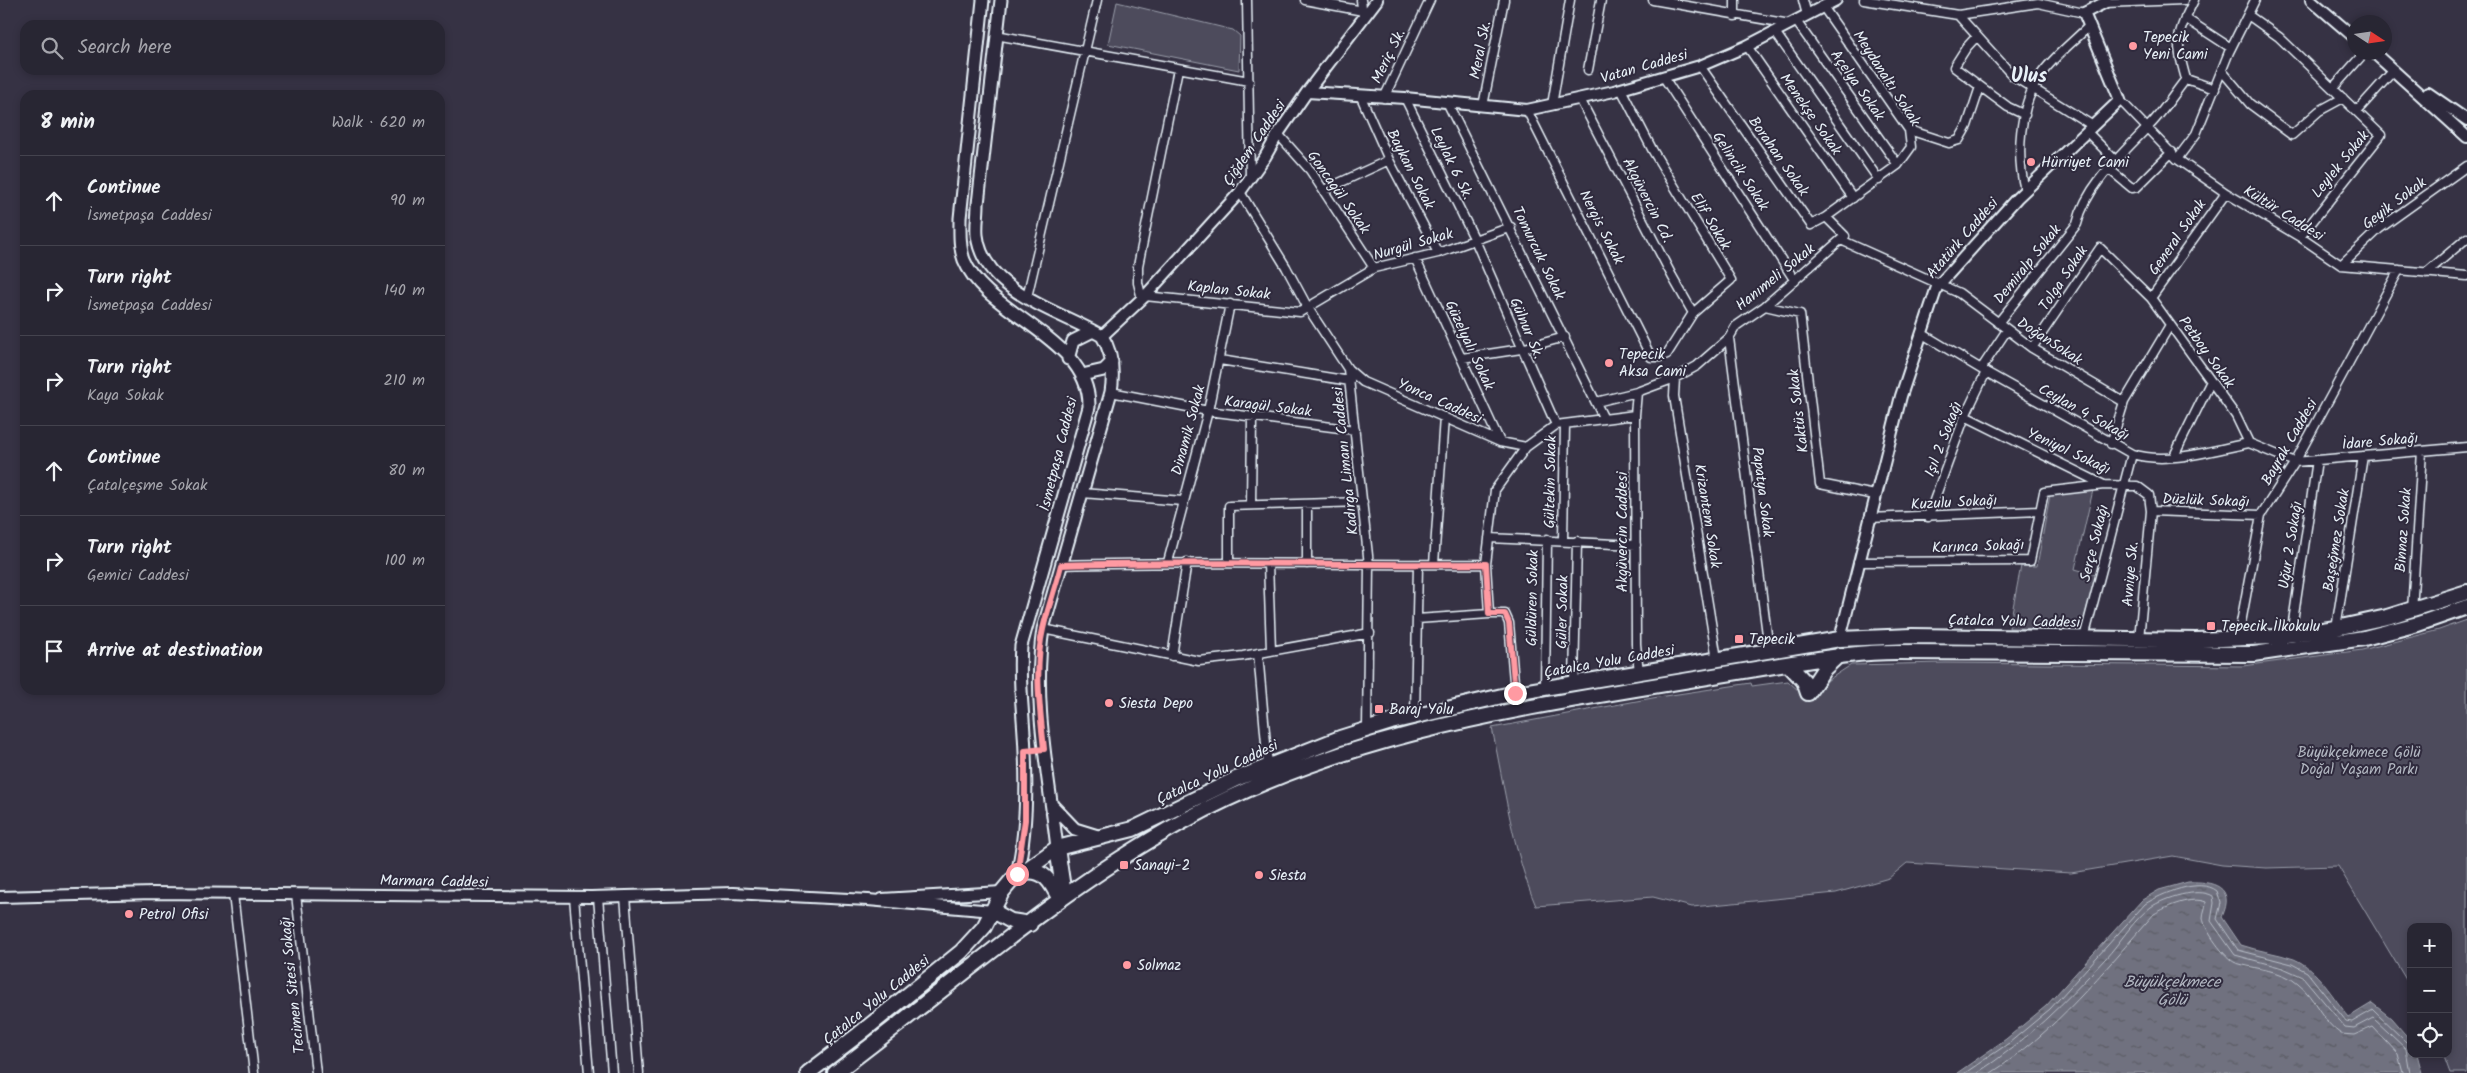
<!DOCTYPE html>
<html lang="en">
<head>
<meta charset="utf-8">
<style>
	:root { --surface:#282633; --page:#302e3b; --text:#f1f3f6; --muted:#a5a5ac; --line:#44434e }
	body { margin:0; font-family:Kalam,sans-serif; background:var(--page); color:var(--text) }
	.controls { position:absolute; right:15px; bottom:15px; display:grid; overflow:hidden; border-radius:10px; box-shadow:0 2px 8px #0003 }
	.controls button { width:45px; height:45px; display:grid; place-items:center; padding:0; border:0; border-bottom:1px solid var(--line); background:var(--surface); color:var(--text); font:25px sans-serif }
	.compass { position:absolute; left:2347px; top:15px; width:45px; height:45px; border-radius:50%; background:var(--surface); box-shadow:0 2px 8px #0003; rotate:102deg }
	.stop { position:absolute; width:15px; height:15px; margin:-11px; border:4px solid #ff9aa2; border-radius:50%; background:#fff }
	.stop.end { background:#ff9aa2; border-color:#fff; box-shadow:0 1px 5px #0008 }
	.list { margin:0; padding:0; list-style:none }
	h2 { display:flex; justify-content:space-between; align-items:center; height:65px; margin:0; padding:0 20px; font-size:21px }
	h2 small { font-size:16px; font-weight:400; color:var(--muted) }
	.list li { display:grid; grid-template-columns:32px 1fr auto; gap:15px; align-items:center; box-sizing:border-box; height:90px; padding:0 20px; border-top:1px solid var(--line) }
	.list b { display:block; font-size:19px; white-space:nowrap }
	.list p { margin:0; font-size:16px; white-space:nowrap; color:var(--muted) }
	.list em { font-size:16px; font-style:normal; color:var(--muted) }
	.icon { flex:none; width:28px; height:28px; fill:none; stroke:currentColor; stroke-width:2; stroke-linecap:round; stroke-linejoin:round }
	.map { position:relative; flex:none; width:2467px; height:1073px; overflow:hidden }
	.search { position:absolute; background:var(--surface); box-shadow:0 2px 8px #0003; left:20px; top:20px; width:425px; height:55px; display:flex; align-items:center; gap:12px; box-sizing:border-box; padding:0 18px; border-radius:15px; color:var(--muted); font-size:19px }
	.panel { position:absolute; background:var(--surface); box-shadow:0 2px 8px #0003; left:20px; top:90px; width:425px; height:605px; border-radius:15px }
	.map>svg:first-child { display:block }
</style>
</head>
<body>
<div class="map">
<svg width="2467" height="1073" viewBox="0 0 2467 1073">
	<defs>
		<pattern id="water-ripples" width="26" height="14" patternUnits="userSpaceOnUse" patternTransform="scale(1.25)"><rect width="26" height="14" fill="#70717f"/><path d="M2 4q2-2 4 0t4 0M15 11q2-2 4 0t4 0" fill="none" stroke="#5b5c64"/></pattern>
	</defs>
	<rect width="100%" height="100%" fill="#363244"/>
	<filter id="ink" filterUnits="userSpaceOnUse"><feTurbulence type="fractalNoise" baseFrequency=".02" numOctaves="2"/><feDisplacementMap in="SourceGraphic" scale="10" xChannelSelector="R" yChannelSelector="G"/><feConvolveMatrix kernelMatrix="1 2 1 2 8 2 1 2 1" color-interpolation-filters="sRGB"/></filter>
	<g filter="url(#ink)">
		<path fill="#4d4b5c" stroke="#9a9eaa" d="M1117 2 1233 30 1240 36 1239 70 1108 44Z
			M2093 490 2075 569 2096 575 2081 630 2009 628 2021 566H2037L2050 495Z
			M2467 620V1073H2450L2443 1054H2448V927H2411V988L2338 866 2266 868 2222 865 2173 856 2071 873 1907 863 1889 878 1836 893 1692 907 1653 897 1536 906C1513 852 1504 785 1492 728L1658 697 1751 683 1752 686 1788 681 1800 692 1814 697 1828 680 1851 665 1945 663 2243 666 2362 650 2439 630Z"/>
		<path fill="url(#water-ripples)" stroke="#a0a4af" d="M2188 882C2213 881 2236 886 2222 917L2241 945C2258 951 2277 953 2294 959 2318 969 2333 998 2349 1017L2372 1003 2391 1018 2411 1041V1054H2417L2422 1073H1957L2006 1039 2046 1006 2142 900 2159 890Z"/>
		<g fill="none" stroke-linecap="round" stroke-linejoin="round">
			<path stroke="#b8bec8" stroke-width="1" d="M1965 1073 2009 1043 2050 1009 2145 904C2161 894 2200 877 2217 891L2221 903 2217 919 2238 950 2292 964 2307 972 2346 1021 2352 1022 2373 1010 2406 1042 2411 1043
				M1977 1073C2027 1041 2065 1002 2105 959 2120 943 2133 920 2151 907 2164 898 2198 887 2213 896L2214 903 2211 921 2235 955 2283 968 2303 977 2345 1027 2354 1028 2373 1018 2406 1049 2410 1073
				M1991 1073C2056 1032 2103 971 2154 914 2168 906 2191 896 2206 902 2206 908 2203 912 2203 918 2204 929 2225 959 2236 963 2255 969 2283 970 2298 984 2315 997 2322 1022 2341 1034L2354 1035 2373 1027 2398 1054 2403 1073"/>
			<g stroke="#e8f1f8" stroke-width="11">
				<path id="street" d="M1247 0 1250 178
					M1305 0 1363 11
					M1361 0 1363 15
					M1653 0 1790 24
					M1803 0 1807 15
					M1864 0 1958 15 2038 3 2084 13
					M2194 0C2176 36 2175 40 2186 79L2215 89
					M2104 3 2184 0
					M1824 8 1909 130 1911 147 1898 165 1826 217
					M1958 15 2013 76 2093 126
					M2248 15 2279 37 2381 135 2300 237
					M1735 16V0
					M2185 18 2231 48
					M1796 21 1898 165
					M1775 32 1879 180
					M996 35 1249 81
					M1977 36 1966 48 1954 67 2008 107 2025 115
					M1747 46 1853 198
					M1588 70 1601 0
					M2222 71 2250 104 2292 135 2319 111 2343 98
					M1663 76 1795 281
					M2333 88 2365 52
					M1361 97 1389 160 1438 253
					M1384 98 1430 0
					M1405 98 1475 240 1556 425
					M1580 99 1672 276 1693 313
					M2120 100 2177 159 2226 193 2300 237 2341 265 2467 276
					M1447 102 1603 417
					M1552 105 1570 0
					M1483 106 1504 0
					M1527 110 1651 357H1660L1667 354 1693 313 1731 280 1653 151 1621 89
					M2357 111 2394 70
					M1909 130 1949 143 1959 140 1967 126 1980 87
					M2087 132 2116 161
					M1278 134 1310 170 1374 268
					M2177 159 2196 134 2229 52 2255 0
					M2109 169 2132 188 2137 187 2172 152
					M1324 190 1389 160
					M2025 190C2016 155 2019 107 2040 76 2052 58 2073 42 2089 26
					M1240 192 1286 267 1308 308 1348 369 1369 565 1367 729
					M1841 240 1959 293 2032 348 2124 402
					M1415 258 1500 442
					M2341 265 2379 229 2467 166
					M2426 273 2467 238
					M1145 296 1300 312 1374 268 1438 253 1511 227
					M1027 297 1097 0
					M2151 298 2226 193
					M1142 299 1138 283V266L1178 69
					M1765 306 1800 314 1820 484 1875 495
					M1998 323 2077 224C2086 186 2120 156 2147 128 2162 114 2173 95 2186 79
					M1921 333 1986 372 2132 454C2168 465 2213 450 2249 443
					M1729 338 1769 650
					M2032 348 2100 248 2151 298 2236 416 2249 443 2295 462 2467 447
					M1462 358 1521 349 1565 337
					M1220 360 1350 381
					M1348 369 1363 382 1500 442 1526 447
					M1981 369 2007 330
					M1675 378 1674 396 1717 659
					M1111 392 1208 411 1355 430
					M1637 392 1635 415 1636 644 1639 672
					M1596 402 1637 392 1675 378 1697 366 1729 338 1736 326 1765 306 1845 236 1826 217 1811 225 1700 66
					M1965 416 2104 485 2137 486 2149 495 2151 511 2139 639
					M2111 444 2124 402 2170 325
					M2174 456 2211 381
					M1082 493 1183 501
					M1251 505 1252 418
					M2151 511 2261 515
					M1928 517 1965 416 1986 372
					M1869 518 2040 511
					M1489 538 1636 545
					M1563 540 1565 424
					M1168 562 1208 411 1230 304
					M1858 562 2030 561 2044 492 2104 485
					M1229 563V506L1363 502
					M1268 563 1271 650
					M1307 564V504
					M1434 564 1444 417
					M1061 565C1203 561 1345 565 1486 564
					M2412 611 2422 451
					M1417 619 1489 614
					M2336 628 2363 456
					M1043 629 1199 661 1243 656 1370 633
					M2291 635 2317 460
					M2084 638 2132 454
					M2238 639 2261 515 2295 462 2399 270
					M1258 653 1268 766
					M1172 656 1187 562
					M1574 683 1577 541
					M1545 688 1547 539
					M1515 693 1509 623 1505 614H1489L1486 564 1495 490 1526 447 1556 425 1635 415
					M1415 715 1418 565
					M233 894 254 1073
					M296 894 316 1073
					M625 896 639 1073
					M574 897 589 1073
					M598 897 612 1073"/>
			</g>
			<g stroke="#e8f1f8" stroke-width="14">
				<path id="secondary" d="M2311 0 2354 37
					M2373 52 2467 137
					M1307 92 1405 98 1527 110 1614 91 1700 66 1747 46 1836 0
					M2428 93 2467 120
					M1102 336 1145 296 1240 192 1265 157 1278 134 1307 92 1377 0
					M1840 639 1901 396 1937 287 2017 198 2120 100 2084 13 2104 3 2106 0
					M0 897 153 893 591 897 733 893 868 900 993 911
					M882 899 1002 892"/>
			</g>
			<g stroke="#e8f1f8" stroke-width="15">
				<path id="primary" d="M983 0 960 218C960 232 959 247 964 260 986 315 1091 338 1089 407L1021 646C1018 682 1024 717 1025 753 1027 793 1026 835 1017 874
					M1001 0 978 204C978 214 976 225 977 235 983 292 1060 311 1102 336 1113 353 1114 372 1111 392L1043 629C1032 702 1049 776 1057 848
					M1068 359 1073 341 1093 331
					M1082 375 1104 370 1112 362
					M1052 805 1075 829 1101 837"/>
			</g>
			<g stroke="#e8f1f8" stroke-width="18">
				<path id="highway" d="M1788 664 1804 681 1808 693
					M1808 693 1824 669 1839 655
					M1057 848 1063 888 1060 900
					M1021 873C1043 866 1052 883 1060 900
					M993 911 1011 921 1030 924
					M808 1073 858 1035 961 952 984 927 1002 892 1012 880 1057 848 1133 829 1236 779 1340 738 1391 722 1515 693 1840 639 1912 636 2196 640 2273 637 2336 628 2387 617 2467 592
					M835 1073C949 988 1056 891 1182 822 1330 741 1489 713 1653 686 1695 679 1738 672 1780 665 1819 659 1857 652 1897 652L2254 654 2364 638 2418 624 2467 607"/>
			</g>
			<use href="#street" stroke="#2f2a3d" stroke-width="8"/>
			<use href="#secondary" stroke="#2f2a3d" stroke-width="10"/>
			<use href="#primary" stroke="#2f2a3d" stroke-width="11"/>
			<use href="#highway" stroke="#2f2a3d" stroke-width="14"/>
		</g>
	</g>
	<g fill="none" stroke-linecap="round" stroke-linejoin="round" filter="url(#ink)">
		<path stroke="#ff9aa2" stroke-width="6" d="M1017 874 1025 820V751L1044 749C1040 710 1034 668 1043 629 1048 607 1056 586 1061 565 1203 561 1345 565 1486 564L1489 614H1505L1509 623 1515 693"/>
	</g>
	<g fill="#ff9aa2" stroke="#2f2a3d" stroke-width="2">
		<circle cx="2133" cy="46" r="5"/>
		<circle cx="2031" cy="162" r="5"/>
		<circle cx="1609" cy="363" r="5"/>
		<rect x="2206" y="621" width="10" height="10" rx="2.5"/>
		<rect x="1734" y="634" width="10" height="10" rx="2.5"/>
		<circle cx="1109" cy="703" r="5"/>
		<rect x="1374" y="704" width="10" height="10" rx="2.5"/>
		<rect x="1119" y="860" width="10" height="10" rx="2.5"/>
		<circle cx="1259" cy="875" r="5"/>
		<circle cx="129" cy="914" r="5"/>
		<circle cx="1127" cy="965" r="5"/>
	</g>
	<g text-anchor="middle" stroke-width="4" stroke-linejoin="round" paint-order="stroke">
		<g font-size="15" fill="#e8f1f8" stroke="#2f2a3d" text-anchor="start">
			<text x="2143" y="42">Tepecik<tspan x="2143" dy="17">Yeni Cami</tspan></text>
			<text x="2041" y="167">Hürriyet Cami</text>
			<text x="1619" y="359">Tepecik<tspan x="1619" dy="17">Aksa Cami</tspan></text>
			<text x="2221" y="631">Tepecik İlkokulu</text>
			<text x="1749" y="644">Tepecik</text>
			<text x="1119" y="708">Siesta Depo</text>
			<text x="1389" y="714">Baraj Yolu</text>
			<text x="1134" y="870">Sanayi-2</text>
			<text x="1269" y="880">Siesta</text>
			<text x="139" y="919">Petrol Ofisi</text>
			<text x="1137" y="970">Solmaz</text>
		</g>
		<g font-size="15" fill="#e8f1f8" stroke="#2f2a3d">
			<text transform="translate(1480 50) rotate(-79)" y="5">Meral Sk.</text>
			<text transform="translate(1388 56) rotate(-64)" y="5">Meriç Sk.</text>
			<text transform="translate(1644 66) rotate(-16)" y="5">Vatan Caddesi</text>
			<text transform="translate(1887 78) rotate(57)" y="5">Meydanaltı Sokak</text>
			<text transform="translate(1858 85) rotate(55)" y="5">Açelya Sokak</text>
			<text transform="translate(1811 114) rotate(55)" y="5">Menekşe Sokak</text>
			<text transform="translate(1254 143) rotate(-56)" y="5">Çiğdem Caddesi</text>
			<text transform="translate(1779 156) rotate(55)" y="5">Borahan Sokak</text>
			<text transform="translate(1452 163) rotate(64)" y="5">Leylak 6 Sk.</text>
			<text transform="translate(2340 164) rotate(-51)" y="5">Leylek Sokak</text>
			<text transform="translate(1411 169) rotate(63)" y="5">Baykan Sokak</text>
			<text transform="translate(1741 171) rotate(57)" y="5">Gelincik Sokak</text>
			<text transform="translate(1339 192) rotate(55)" y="5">Goncagül Sokak</text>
			<text transform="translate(1648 200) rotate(63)" y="5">Akgüvercin Cd.</text>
			<text transform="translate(2394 203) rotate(-37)" y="5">Geyik Sokak</text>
			<text transform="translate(2284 213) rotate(32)" y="5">Kültür Caddesi</text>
			<text transform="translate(1711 221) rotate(59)" y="5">Elif Sokak</text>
			<text transform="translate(1602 227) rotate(63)" y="5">Nergis Sokak</text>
			<text transform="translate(2177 237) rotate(-55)" y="5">General Sokak</text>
			<text transform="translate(1962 238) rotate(-49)" y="5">Atatürk Caddesi</text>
			<text transform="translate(1413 244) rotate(-16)" y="5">Nurgül Sokak</text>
			<text transform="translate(1539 253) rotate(64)" y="5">Tomurcuk Sokak</text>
			<text transform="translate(2027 264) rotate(-51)" y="5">Demiralp Sokak</text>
			<text transform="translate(1775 277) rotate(-39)" y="5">Hanımeli Sokak</text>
			<text transform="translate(2063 278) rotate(-56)" y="5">Tolga Sokak</text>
			<text transform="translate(1229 290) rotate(6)" y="5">Kaplan Sokak</text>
			<text transform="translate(1527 328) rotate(67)" y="5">Gülnur Sk.</text>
			<text transform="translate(2050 341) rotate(33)" y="5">DoğanSokak</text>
			<text transform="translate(1470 345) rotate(65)" y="5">Güzelyalı Sokak</text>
			<text transform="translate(2207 352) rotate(54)" y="5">Petboy Sokak</text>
			<text transform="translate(1440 401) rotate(24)" y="5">Yonca Caddesi</text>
			<text transform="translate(1268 406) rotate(7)" y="5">Karagül Sokak</text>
			<text transform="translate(1798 411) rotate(-97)" y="5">Kaktüs Sokak</text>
			<text transform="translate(2084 412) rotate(29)" y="5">Ceylan 4 Sokağı</text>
			<text transform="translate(1188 430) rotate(-75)" y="5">Dinamik Sokak</text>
			<text transform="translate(1943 439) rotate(-69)" y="5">Işıl 2 Sokağı</text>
			<text transform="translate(2380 441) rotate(-5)" y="5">İdare Sokağı</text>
			<text transform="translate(2289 442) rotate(-60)" y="5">Bayrak Caddesi</text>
			<text transform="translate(2069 451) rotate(25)" y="5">Yeniyol Sokağı</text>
			<text transform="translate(1058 454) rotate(-76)" y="5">İsmetpaşa Caddesi</text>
			<text transform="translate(1345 461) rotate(-96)" y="5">Kadırga Limanı Caddesi</text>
			<text transform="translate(1550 482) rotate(-89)" y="5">Gültekin Sokak</text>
			<text transform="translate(1763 492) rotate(83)" y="5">Papatya Sokak</text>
			<text transform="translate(2206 500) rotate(2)" y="5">Düzlük Sokağı</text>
			<text transform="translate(1954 502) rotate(-3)" y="5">Kuzulu Sokağı</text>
			<text transform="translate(1708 516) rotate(81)" y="5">Krizantem Sokak</text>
			<text transform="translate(2403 530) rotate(-86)" y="5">Binnaz Sokak</text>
			<text transform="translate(1622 532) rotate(-90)" y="5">Akgüvercin Caddesi</text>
			<text transform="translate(2336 540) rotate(-81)" y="5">Başeğmez Sokak</text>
			<text transform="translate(2094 543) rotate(-76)" y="5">Serçe Sokağı</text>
			<text transform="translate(2290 545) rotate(-81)" y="5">Uğur 2 Sokağı</text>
			<text transform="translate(1978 546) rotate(-2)" y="5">Karınca Sokağı</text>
			<text transform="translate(2130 574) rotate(-85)" y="5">Avniye Sk.</text>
			<text transform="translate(1532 598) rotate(-89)" y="5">Güldüren Sokak</text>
			<text transform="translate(1562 612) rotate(-89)" y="5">Güler Sokak</text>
			<text transform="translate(2014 621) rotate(1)" y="5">Çatalca Yolu Caddesi</text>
			<text transform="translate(1609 661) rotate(-10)" y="5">Çatalca Yolu Caddesi</text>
			<text transform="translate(1217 772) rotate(-25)" y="5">Çatalca Yolu Caddesi</text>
			<text transform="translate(434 881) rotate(1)" y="5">Marmara Caddesi</text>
			<text transform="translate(292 985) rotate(-96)" y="5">Tecimen Sitesi Sokağı</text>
			<text transform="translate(876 1000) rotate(-39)" y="5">Çatalca Yolu Caddesi</text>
		</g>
		<g font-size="15" fill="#b2b7c1" stroke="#2f2a3d">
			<text x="2359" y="757">Büyükçekmece Gölü<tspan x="2359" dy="17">Doğal Yaşam Parkı</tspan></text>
		</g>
		<g font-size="16" font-style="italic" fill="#b2b7c2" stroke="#2f2a3d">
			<text x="2172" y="987">Büyükçekmece<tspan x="2172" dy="18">Gölü</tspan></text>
		</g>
		<g font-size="20" font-weight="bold" fill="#e8f1f8" stroke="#2f2a3d">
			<text x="2029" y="82">Ulus</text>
		</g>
	</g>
</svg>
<div class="controls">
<button>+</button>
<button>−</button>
<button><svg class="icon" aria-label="locate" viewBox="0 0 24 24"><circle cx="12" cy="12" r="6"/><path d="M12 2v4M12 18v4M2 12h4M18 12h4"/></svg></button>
</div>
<svg class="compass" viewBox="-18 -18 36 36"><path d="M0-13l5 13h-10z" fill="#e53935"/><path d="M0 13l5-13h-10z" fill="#a5a5ac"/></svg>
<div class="stop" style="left:1017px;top:874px"></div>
<div class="stop end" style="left:1515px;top:693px"></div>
<div class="search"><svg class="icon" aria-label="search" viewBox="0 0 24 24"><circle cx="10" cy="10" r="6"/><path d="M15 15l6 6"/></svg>Search here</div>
<section class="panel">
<h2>8 min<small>Walk · 620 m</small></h2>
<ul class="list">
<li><svg class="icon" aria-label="ahead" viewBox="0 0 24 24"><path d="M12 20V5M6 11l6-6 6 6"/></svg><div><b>Continue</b><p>İsmetpaşa Caddesi</p></div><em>90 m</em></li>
<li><svg class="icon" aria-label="right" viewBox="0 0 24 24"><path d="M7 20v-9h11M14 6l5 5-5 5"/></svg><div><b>Turn right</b><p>İsmetpaşa Caddesi</p></div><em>140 m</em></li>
<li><svg class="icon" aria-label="right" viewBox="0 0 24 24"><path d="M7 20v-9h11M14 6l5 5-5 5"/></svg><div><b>Turn right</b><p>Kaya Sokak</p></div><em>210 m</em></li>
<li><svg class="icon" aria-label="ahead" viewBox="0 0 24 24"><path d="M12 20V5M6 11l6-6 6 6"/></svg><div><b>Continue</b><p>Çatalçeşme Sokak</p></div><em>80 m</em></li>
<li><svg class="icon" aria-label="right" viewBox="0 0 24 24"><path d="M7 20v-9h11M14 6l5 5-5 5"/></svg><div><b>Turn right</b><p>Gemici Caddesi</p></div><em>100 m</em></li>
<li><svg class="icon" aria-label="arrive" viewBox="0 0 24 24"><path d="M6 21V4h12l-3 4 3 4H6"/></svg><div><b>Arrive at destination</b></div></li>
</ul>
</section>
</div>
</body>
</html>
